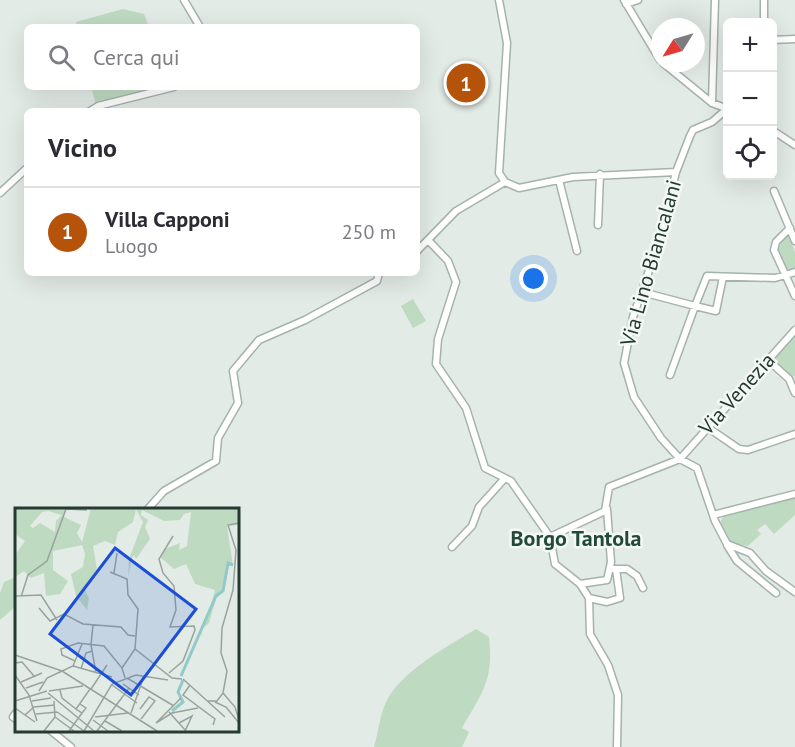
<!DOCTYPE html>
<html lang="it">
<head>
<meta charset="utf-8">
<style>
	:root { --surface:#fff; --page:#f7f7f7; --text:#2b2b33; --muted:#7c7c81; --line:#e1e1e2; --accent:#b45309 }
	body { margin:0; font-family:"PT Sans",sans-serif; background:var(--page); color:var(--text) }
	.controls { position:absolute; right:18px; top:18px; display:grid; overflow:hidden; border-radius:9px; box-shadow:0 6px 24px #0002 }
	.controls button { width:54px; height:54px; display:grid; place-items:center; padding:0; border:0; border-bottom:2px solid var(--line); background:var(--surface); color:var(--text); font:30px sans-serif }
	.compass { position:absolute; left:651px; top:18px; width:54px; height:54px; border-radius:50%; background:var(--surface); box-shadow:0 6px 24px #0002; rotate:233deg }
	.you { position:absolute; left:534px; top:279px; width:21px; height:21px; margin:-15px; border:4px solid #fff; border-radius:50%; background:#1a73e8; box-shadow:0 0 0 9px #1a73e833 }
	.badge { display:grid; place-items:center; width:39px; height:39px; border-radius:50%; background:var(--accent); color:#fff; font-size:20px; font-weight:700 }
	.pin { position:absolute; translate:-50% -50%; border:3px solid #fff; box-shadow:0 2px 6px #0006 }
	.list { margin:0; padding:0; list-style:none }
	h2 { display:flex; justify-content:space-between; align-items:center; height:78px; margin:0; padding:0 24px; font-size:26px }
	h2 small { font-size:20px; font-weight:400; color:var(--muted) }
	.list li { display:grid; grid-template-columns:39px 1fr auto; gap:18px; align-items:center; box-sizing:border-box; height:90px; padding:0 24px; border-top:2px solid var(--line) }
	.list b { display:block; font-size:22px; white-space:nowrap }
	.list p { margin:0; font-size:20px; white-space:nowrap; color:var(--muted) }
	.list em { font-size:20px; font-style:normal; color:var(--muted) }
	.icon { flex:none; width:33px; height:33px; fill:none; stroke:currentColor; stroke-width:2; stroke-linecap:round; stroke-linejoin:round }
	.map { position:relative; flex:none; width:795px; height:747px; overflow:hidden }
	.search { position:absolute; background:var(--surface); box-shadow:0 6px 24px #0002; left:24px; top:24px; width:396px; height:66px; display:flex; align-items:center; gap:15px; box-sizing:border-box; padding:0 21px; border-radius:9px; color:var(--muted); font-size:22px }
	.panel { position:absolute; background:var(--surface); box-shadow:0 6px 24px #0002; left:24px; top:108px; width:396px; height:168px; border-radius:9px }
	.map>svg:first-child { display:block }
</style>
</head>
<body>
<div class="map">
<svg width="795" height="747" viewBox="0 0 795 747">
	<rect width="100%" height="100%" fill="#e3ebe6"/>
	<path fill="#bedac1" d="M123 9 144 14 149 27H77L76 22Z
		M91 87H167L96 105Z
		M786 236H789L795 252V269H786L778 249Z
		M413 299 426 321 413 328 401 306Z
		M795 336V376L792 377 773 360Z
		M795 498V515L774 534 765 524 757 530 761 534 748 546 731 543 720 523 724 515Z
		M16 577V606L0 620V593L4 582Z
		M476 629 489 637C494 680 482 693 462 728L469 732 462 747H374C378 733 380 715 386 702 401 671 448 646 476 629Z"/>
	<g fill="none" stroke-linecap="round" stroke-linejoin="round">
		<g stroke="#a6b2ac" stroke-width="9">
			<path id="street" d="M184 0 200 27
				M499 0 507 43 499 173 505 182 519 188 573 177 676 172
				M624 0 660 60
				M764 0V22
				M626 4 638 0
				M772 40 795 39
				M663 63 712 103 728 109
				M712 103 715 0
				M727 109 712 122 693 130 690 136 676 172 658 244 633 317 624 363 634 397 661 438 680 459 697 468 715 521 727 544 750 553 766 571 795 592
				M90 111 98 106 174 87
				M772 130 795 145
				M559 180 577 251
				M774 191 795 241
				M0 193 27 168
				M598 225 600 174
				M790 228 776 242 774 250 795 296
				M429 241 448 261 456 282 438 339 436 364 466 408 485 468 511 481 550 537 555 564 580 584 589 598 590 634 608 665 618 695 617 747
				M417 251 456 211 505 182
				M723 277 716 311 695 306 707 276 775 278 795 272
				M642 292 695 306 670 375
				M768 360 789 379 795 393
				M707 427 739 449 748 450 795 434
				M147 510 164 491 216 461 218 438 238 403 233 371 259 340 305 320 377 281 379 273
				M713 515 795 494
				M550 537 605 511 609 487 680 459 795 330
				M727 545 737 561 776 593
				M452 547 472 526 479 507 505 478
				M613 569H627L637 576 643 588
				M580 584 607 580 611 562 607 509
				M589 598 607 602 620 598 616 569
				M16 713 13 717 16 719
				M50 730 71 747"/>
		</g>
		<use href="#street" stroke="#fff" stroke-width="6"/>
	</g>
	<g text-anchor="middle" stroke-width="5" stroke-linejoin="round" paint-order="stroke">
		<g font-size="21" fill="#253a30" stroke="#f3f8f5">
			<text transform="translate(651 263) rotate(-74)" y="7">Via Lino Biancalani</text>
			<text transform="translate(737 394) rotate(-48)" y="7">Via Venezia</text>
		</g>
		<g font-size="22" font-weight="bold" fill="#234a39" stroke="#f3f8f5">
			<text x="576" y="546">Borgo Tantola</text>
		</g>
	</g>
	<g transform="translate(15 508)">
		<rect width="224" height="224" fill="#e3ebe6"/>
		<path d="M0 0H51L49 9 66 17 62 25 67 34 76 0H223V17L212 18 218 58H214L209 83 201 91 194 115 186 122 187 130 185 122 192 112 200 82 180 76 171 56 159 61 145 49 150 41 165 35 164 42 172 38 176 4 169 6 165 12 149 13 127 2 126 7 133 12 130 19 135 31 121 51 119 47 117 50 113 70 114 51 128 14 121 1 118 14 103 24 100 37 90 33 78 38 82 61 69 80 74 90 72 102 61 88 56 66 68 59 70 46 67 37 38 43V62L53 73 45 86 31 88 29 65 16 70 9 63 0 69V47L10 33 0 26ZM33 3 47 7 41 13 40 24 25 15 18 20 15 18 27 4Z" fill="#bedac1" fill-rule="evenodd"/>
		<path fill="none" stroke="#91cac8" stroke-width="3" d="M166 168 201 88 208 83 213 55 218 57M157 203 168 194 163 184 168 172"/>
		<path fill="none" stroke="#97a49d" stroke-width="1.5" d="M95 64 112 71 113 87 123 101 120 141 107 160M99 65 102 45M0 88 26 87 42 112M6 89 13 67 32 53 51 1 72 2M24 100 35 113 49 106 68 116 106 119 113 127 120 128M78 117 76 137 81 165M120 141 157 170 167 171M0 147 47 163 142 223M60 153 47 147 46 141 63 135 89 138 107 160 110 170M0 155 7 154 19 168M58 158 97 169M66 161 71 145 77 143M154 165 168 153 180 122 179 118 155 119 161 102 159 78 148 65 144 51 158 28M0 167 14 187 22 213M112 170 159 198M168 171 210 209M6 174 27 165M108 176 124 187M97 177 122 195M175 177 168 187 200 211 198 217M11 180 28 174M76 181 92 157M45 182 47 190 61 201M24 183 32 170 58 158 67 136M34 183 68 178M33 185 79 223M208 185 212 163 206 145 207 120 218 82 221 42 213 17 224 15M208 185 220 199 224 212M0 193 32 183M17 193 36 190M193 193H202L208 185M200 194 211 199 224 215M65 196 71 200 67 205 61 201 75 181M0 200 20 214M125 201 134 189 140 193 126 211M42 204 69 223M154 204 171 223M116 205 129 168M21 206 42 204M10 207 19 199 40 197M40 209 59 223M80 209 113 205M78 212 93 223M90 213 107 223M142 214 166 190M141 215 157 205 183 200M164 215 177 208 170 223M29 223 40 209 39 193M54 223 67 205M69 223 97 176 121 167 153 172M82 223 114 180"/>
		<path fill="#1d4ed8" fill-opacity="0.15" stroke="#1d4ed8" stroke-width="3" d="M100 40 181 101 116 187 35 126Z"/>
		<rect width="224" height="224" fill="none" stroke="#253a30" stroke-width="3"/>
	</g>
</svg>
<div class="controls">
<button>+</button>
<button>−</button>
<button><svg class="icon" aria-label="locate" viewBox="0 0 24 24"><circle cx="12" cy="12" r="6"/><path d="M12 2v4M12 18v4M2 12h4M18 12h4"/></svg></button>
</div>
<svg class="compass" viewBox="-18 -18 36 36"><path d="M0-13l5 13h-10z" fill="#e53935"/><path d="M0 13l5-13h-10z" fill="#7c7c81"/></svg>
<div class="you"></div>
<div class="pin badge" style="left:466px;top:83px">1</div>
<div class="search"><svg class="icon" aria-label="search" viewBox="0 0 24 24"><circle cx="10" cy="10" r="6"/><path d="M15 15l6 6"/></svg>Cerca qui</div>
<section class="panel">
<h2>Vicino<small></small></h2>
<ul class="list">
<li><span class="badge">1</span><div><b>Villa Capponi</b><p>Luogo</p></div><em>250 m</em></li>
</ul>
</section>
</div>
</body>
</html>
